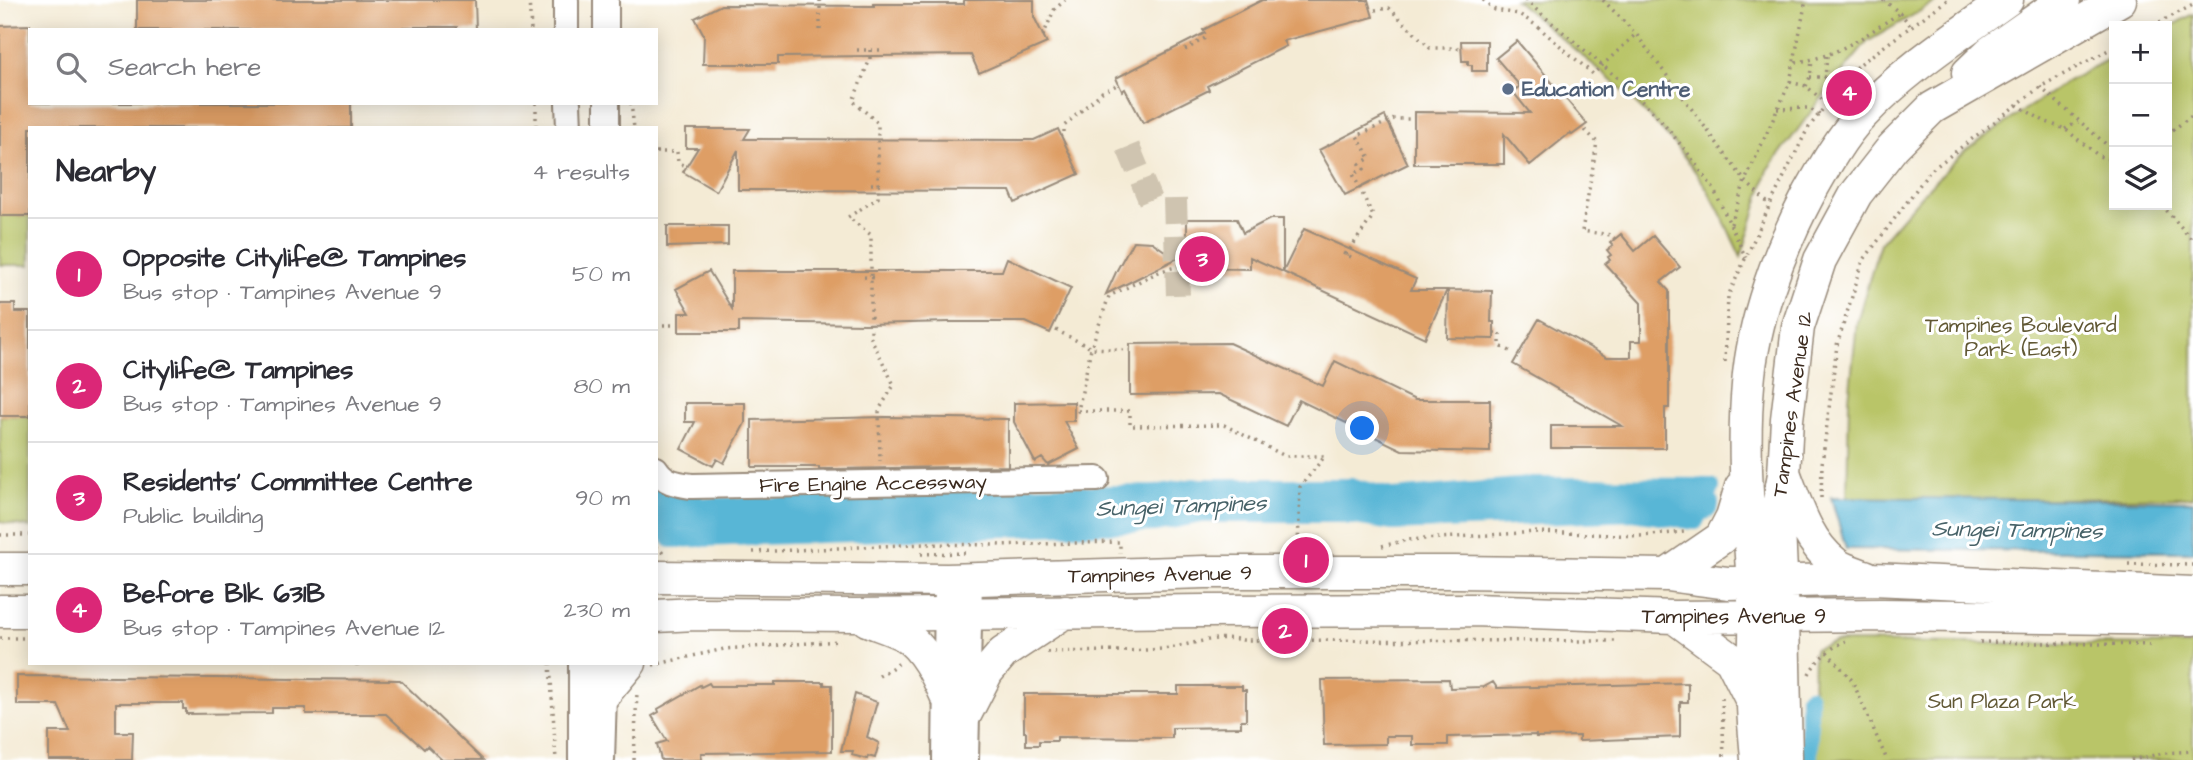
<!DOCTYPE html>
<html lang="en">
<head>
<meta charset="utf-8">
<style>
	:root { --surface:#fff; --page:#f7f7f7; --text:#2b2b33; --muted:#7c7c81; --line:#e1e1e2; --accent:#db2777 }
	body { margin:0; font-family:"Architects Daughter",sans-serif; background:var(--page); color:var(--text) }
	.controls { position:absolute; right:21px; top:21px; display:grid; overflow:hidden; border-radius:0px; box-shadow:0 4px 18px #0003 }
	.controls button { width:63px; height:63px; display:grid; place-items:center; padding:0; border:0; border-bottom:2px solid var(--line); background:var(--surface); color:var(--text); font:35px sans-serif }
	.you { position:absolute; left:1363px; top:429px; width:24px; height:24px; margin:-18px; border:5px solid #fff; border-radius:50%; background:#1a73e8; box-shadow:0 0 0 10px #1a73e833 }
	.badge { display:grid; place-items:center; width:46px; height:46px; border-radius:50%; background:var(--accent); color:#fff; font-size:23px; font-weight:700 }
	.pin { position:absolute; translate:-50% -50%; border:4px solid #fff; box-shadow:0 2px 7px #0006 }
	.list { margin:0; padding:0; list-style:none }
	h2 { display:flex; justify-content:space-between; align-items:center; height:91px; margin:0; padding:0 28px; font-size:30px }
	h2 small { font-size:23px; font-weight:400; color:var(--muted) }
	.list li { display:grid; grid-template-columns:46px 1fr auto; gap:21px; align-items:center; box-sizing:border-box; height:112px; padding:0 28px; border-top:2px solid var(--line) }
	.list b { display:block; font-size:26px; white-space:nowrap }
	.list p { margin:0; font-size:23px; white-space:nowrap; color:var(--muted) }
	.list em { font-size:23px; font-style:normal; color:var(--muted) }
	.icon { flex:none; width:38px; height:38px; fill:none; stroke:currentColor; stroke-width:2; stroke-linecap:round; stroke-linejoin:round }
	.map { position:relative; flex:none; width:2193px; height:760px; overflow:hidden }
	.search { position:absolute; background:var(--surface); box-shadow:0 4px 18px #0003; left:28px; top:28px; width:630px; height:77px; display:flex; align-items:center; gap:18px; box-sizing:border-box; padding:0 24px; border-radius:0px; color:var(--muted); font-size:26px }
	.panel { position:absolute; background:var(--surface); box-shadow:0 4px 18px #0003; left:28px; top:126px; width:630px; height:539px; border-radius:0px }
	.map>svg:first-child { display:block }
</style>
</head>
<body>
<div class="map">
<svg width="2193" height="760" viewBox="0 0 2193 760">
	<rect width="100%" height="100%" fill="#fff"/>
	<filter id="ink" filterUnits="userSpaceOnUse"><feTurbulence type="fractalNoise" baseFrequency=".0143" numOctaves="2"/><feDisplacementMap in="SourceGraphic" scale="14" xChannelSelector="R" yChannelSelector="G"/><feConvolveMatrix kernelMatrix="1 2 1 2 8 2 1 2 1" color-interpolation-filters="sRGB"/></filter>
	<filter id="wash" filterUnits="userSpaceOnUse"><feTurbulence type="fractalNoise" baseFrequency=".00686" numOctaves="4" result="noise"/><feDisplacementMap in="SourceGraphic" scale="28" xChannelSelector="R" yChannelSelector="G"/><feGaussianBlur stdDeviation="1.57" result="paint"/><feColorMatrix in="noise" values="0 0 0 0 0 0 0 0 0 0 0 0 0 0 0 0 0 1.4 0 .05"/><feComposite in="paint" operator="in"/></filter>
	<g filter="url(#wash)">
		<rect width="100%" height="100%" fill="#f4ebd5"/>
		<path fill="#b9c567" stroke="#7a7842" stroke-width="2" d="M1515 0H1939L1867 42 1816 105 1768 170 1741 257C1728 230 1717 202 1699 177 1651 106 1580 55 1515 0Z
			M2193 14V497L1847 502 1849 399 1857 322 1880 243 1927 189 1966 150 2066 82 2114 56V205H2167V28Z
			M0 215 30 216V265H0Z
			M0 416H30V527L0 522Z
			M1835 642 2193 645V760H1812L1814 649Z"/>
		<path fill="#58b6d6" stroke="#4a707a" stroke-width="2" d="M1831 497 2193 501V552L1846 549Z"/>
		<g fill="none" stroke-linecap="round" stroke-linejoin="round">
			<path stroke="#58b6d6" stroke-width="18" d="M656 495H695
				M656 512 671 539 1155 523 1201 514H1343L1393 522 1634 512 1695 521 1711 487 1529 486 1395 498 1352 487H1193L1154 494 887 495
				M1809 760V697"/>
			<path stroke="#58b6d6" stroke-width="32" d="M658 514 1150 509 1194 502 1308 500 1351 509H1441L1529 502 1703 504"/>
		</g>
		<g id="blocks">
			<path fill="#de9e65" d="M137 0H475L476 30H457V27H403V30H368V28L342 30H137Z
				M964 0H1034V17L1047 43 979 73 971 55 778 57V64H703L704 35 695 18 721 5 874 6V4H964Z
				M1262 0H1368L1373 17 1283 41 1286 46 1207 86 1209 90 1143 123 1125 89 1122 91 1116 78 1205 33 1203 30Z
				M30 25V103H351V128H30V216H0V26Z
				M1461 41H1487V71H1472V65H1468V61H1462Z
				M1517 41 1587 124 1572 135 1570 133 1530 165 1504 134V164H1414V112L1530 113 1513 92 1520 86 1496 58Z
				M1385 116 1408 164 1345 195 1319 150Z
				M686 129H750L744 139 1034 140 1058 129 1079 174 1015 203 1010 191 738 190V150L716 191 683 172 698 148H686Z
				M1187 219H1237L1243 233 1270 219H1283V272L1250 257V269L1187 268Z
				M667 226H728V245L667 247Z
				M1304 229 1416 279 1411 290H1447L1425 338 1283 272Z
				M1621 234 1635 251 1653 236 1680 267 1661 282 1669 291V408H1665V448H1551V426H1622L1513 364 1539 319 1607 357H1631V341H1641V303L1605 264 1610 260 1608 257 1611 255 1607 250 1613 246 1610 243Z
				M1133 241 1152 242 1176 259 1106 294 1117 270Z
				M1007 258 1071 288 1050 333 1026 322H951L865 324 739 322V332H679V313H690L676 289 709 271 732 309V271H1002Z
				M1448 290 1492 291 1491 322H1494V339L1447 338Z
				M0 304H15V312H30V416H0Z
				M1229 343 1323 386 1335 361 1415 400H1490V452L1402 450 1299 400 1286 426 1219 394 1130 395V344Z
				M1074 402V421H1064L1079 449 1048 465 1042 458 1035 462 1014 422V403Z
				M685 403H745V423L724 463 717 459 713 466 681 449 695 422H685Z
				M886 417 1008 419V466L836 469H819V467H752V420Z
				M17 676 400 680 483 760H442L427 746 424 749 386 714H306V708H272V713L186 714V709H183V703H116V732H133L132 760H49V732H70L58 705H17Z
				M1449 679 1450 688 1484 687 1493 682 1497 688 1688 683V702H1680V737L1579 741V736L1536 737V735L1448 737V745H1412V736H1386V744L1324 745 1322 680Z
				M775 682H824V685H832V751L701 753 702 760H661L657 744 667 741 652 716 659 712 658 709 700 685 701 687 709 683 711 686H735V685H775Z
				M1178 686H1242V690H1246V720H1241V727L1172 728V738L1057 737V741H1039V745H1026V732H1024V694H1178Z
				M855 694 877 702 867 737 879 743 875 758 868 756 867 759 852 755 853 751H841Z"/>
		</g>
	</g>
	<g filter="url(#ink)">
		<use href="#blocks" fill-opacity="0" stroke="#988a7a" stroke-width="2"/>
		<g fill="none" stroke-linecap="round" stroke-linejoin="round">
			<path stroke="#cfc4b0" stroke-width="24" stroke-dasharray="24 12" stroke-linecap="butt" d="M1128 147 1150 200
				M1175 199 1178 296"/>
			<g stroke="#988a7a" stroke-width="28">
				<path id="minor" d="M566 0V30
					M606 0V30
					M568 103 569 128
					M607 103V128
					M656 469C665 483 677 484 692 486L1097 479
					M581 760V663
					M602 760 605 663
					M945 760 947 580
					M966 760 970 579"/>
			</g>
			<g stroke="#988a7a" stroke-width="35">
				<path id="major" d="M1968 73 1990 52 2064 0
					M1785 475C1797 507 1808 543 1836 564 1844 570 1857 573 1867 577
					M0 569H30
					M1667 575 1721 538 1732 517 1741 487
					M656 577 947 580 1205 572H1456L1667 575 1728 583 1873 579 2193 593
					M0 611H30
					M656 616 695 614 855 615 1202 611 1473 610 1674 617 1882 615 2193 619
					M1674 617 1731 659 1752 701
					M867 620C879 625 893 629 904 635 924 647 937 675 946 695
					M604 694 630 663
					M966 713 987 672 1003 653 1065 612
					M1757 760C1756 741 1753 721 1753 702 1753 674 1756 645 1755 617 1751 540 1741 462 1748 385 1753 321 1779 250 1809 194 1823 169 1842 135 1862 115 1904 70 1957 36 2007 0
					M1786 760 1783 616 1778 507 1784 474 1787 419 1798 327 1820 260 1856 194 1893 147 1932 108 2120 0"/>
			</g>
			<path stroke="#988a7a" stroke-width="3.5" stroke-dasharray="2 5" stroke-linecap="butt" d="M529 0 531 30
				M820 0V32
				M1483 0 1495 10 1519 14 1537 26 1593 74 1636 34
				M1525 0 1621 81 1656 115 1687 152 1713 188 1746 258
				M1603 0 1636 34 1745 181 1769 204
				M1883 0 1900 13 1912 27
				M1375 10 1389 8 1430 48H1459
				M2153 26 2193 5
				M1043 36 1054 10 1065 0
				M857 50H882
				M870 50V59L853 101 878 123V198L848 217 871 235V338L894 385 879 410 880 461
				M1185 50 1207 37
				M1827 56 1825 77 1836 92
				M1796 62C1836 58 1867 34 1900 13
				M1810 77H1825
				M1790 82 1806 86 1827 104
				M1806 86 1810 77 1812 60
				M2040 87 2107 145 2114 154
				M536 103V128
				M631 103 634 128
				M2017 105 2044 121 2065 129 2099 156 2114 161
				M1777 109 1807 108 1820 114
				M2065 129 2078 122
				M1585 130 1597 142 1582 231 1611 235 1615 239
				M1064 132V126L1102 92 1119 84
				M2167 134 2193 115
				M656 152H677L678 163 686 166
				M871 184H885
				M2162 205 2193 241
				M1731 224 1745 181 1790 82 1806 0
				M1343 253 1355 259
				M1346 255 1373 216 1353 174 1364 169 1360 164 1370 158 1357 136 1394 119H1414
				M1186 264 1161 271 1109 296 1091 348 1078 411H1130V426L1224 425 1285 456H1325L1300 487 1298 548
				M864 277 877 278
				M656 325H676
				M1056 330 1091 348 1129 350
				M1494 333H1500V346L1514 353
				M1725 362 1728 296 1770 205 1807 130 1852 70 1947 0
				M1821 498 1822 464 1837 345 1863 261 1930 171 2040 87 2114 47
				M0 535H30
				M1382 546 1407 540 1538 532 1640 536 1685 532
				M656 547 664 554
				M753 552 924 544 994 545 1120 542V553
				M921 554 966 553
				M2128 564 2193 565
				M0 638H30
				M1980 642 2154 645
				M1047 652C1086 651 1124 652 1162 649 1189 646 1215 634 1242 640L1619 641
				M1827 652 1852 680 1887 760
				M550 663 556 760
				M653 665 724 649 839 641
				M357 666V663
				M1809 674C1817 659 1830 648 1846 641
				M879 676 901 662
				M1722 698 1724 760
				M634 760 637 692
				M2131 760 2164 753 2193 751"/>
			<use href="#minor" stroke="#fff" stroke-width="24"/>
			<use href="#major" stroke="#fff" stroke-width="32"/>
		</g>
	</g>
	<circle fill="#5c6f8a" stroke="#fff" stroke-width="2.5" cx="1508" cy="89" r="7"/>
	<g text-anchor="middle" stroke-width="6" stroke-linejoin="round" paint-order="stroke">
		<g font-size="21" font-weight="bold" fill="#4e5e75" stroke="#fff" text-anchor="start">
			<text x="1522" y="96">Education Centre</text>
		</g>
		<g font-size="21" fill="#615834" stroke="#fff">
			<text x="2021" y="332">Tampines Boulevard<tspan x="2021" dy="24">Park (East)</tspan></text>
			<text x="2002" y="708">Sun Plaza Park</text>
		</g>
		<g font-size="21" fill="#3b2a1e" stroke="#fff">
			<text transform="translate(1792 404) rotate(-82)" y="7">Tampines Avenue 12</text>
			<text transform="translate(873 483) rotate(-1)" y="7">Fire Engine Accessway</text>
			<text transform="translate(1160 574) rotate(-1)" y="7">Tampines Avenue 9</text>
			<text x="1734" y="623">Tampines Avenue 9</text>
		</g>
		<g font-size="23" font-style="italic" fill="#476268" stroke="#fff">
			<text transform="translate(1181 505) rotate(-2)" y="8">Sungei Tampines</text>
			<text transform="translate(2017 529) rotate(1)" y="8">Sungei Tampines</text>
		</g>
	</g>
</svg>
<div class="controls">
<button>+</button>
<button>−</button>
<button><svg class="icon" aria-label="layers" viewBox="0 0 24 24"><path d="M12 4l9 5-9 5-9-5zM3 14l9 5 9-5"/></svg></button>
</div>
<div class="you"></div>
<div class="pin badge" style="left:1306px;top:560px">1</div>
<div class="pin badge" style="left:1285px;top:631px">2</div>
<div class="pin badge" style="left:1202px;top:259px">3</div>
<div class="pin badge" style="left:1849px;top:93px">4</div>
<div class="search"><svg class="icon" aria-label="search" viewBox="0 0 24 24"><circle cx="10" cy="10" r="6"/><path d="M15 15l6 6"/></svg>Search here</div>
<section class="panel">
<h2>Nearby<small>4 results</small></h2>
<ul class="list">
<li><span class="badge">1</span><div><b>Opposite Citylife@ Tampines</b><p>Bus stop · Tampines Avenue 9</p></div><em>50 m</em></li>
<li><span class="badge">2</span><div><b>Citylife@ Tampines</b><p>Bus stop · Tampines Avenue 9</p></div><em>80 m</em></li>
<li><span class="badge">3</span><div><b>Residents' Committee Centre</b><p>Public building</p></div><em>90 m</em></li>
<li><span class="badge">4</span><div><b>Before Blk 631B</b><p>Bus stop · Tampines Avenue 12</p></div><em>230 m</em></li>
</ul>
</section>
</div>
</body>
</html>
